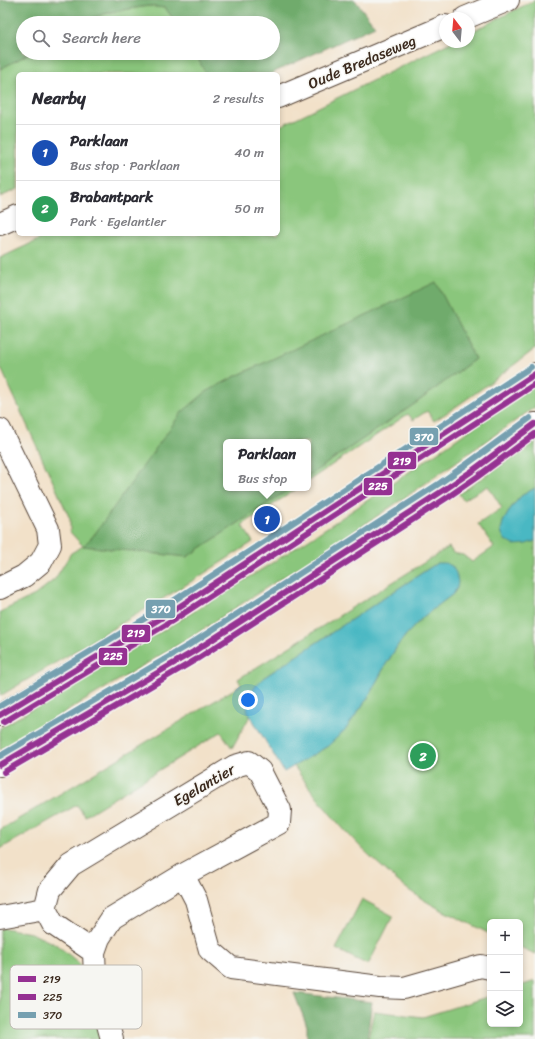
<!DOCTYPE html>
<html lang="en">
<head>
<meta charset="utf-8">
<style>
	:root { --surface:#fff; --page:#f7f7f7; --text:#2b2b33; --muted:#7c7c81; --line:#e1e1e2; --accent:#b45309 }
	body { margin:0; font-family:Sriracha,sans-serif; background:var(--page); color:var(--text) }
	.controls { position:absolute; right:12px; bottom:12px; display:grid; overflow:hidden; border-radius:6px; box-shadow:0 2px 6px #0003 }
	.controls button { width:36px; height:36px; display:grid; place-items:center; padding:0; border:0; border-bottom:1px solid var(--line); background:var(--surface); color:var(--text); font:20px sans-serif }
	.compass { position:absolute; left:439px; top:12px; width:36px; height:36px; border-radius:50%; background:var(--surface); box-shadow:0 2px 6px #0003; rotate:344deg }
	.you { position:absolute; left:248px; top:700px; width:14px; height:14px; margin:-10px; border:3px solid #fff; border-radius:50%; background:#1a73e8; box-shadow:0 0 0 6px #1a73e833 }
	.badge { display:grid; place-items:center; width:26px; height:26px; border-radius:50%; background:var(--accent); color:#fff; font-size:13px; font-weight:700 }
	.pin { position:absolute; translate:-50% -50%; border:2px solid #fff; box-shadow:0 1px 4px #0006 }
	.popup { position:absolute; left:223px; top:439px; width:88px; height:52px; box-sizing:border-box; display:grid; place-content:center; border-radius:6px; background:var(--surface); filter:drop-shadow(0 1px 3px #0005); font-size:13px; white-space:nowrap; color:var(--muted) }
	.popup b { font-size:15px; color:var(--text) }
	.popup::after { content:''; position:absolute; left:50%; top:100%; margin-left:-8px; border:8px solid transparent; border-top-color:var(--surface) }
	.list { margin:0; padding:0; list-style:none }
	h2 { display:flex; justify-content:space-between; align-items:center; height:52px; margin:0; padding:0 16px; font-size:17px }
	h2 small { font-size:13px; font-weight:400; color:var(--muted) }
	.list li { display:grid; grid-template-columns:26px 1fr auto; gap:12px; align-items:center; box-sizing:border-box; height:56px; padding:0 16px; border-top:1px solid var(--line) }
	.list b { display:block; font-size:15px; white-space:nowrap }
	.list p { margin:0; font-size:13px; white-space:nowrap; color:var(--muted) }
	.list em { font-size:13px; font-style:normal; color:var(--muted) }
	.icon { flex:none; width:22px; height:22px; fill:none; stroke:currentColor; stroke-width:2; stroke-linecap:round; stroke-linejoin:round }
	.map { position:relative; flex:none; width:535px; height:1039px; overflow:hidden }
	.search { position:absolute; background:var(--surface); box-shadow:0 2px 6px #0003; left:16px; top:16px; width:264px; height:44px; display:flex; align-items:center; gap:10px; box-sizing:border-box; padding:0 14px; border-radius:22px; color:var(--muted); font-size:15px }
	.panel { position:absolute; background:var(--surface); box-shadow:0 2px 6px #0003; left:16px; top:72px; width:264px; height:164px; border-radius:6px }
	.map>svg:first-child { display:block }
</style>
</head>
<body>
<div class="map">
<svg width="535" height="1039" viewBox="0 0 535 1039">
	<rect width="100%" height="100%" fill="#f6f6f2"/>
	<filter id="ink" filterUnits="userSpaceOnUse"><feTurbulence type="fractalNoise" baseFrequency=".025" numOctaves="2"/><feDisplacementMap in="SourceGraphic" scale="8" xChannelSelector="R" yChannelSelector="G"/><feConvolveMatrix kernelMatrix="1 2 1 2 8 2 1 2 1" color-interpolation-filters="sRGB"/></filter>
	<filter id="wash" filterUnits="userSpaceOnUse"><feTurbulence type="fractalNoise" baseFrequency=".012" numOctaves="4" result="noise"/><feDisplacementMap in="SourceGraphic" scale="16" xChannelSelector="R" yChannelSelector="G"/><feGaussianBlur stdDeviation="0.9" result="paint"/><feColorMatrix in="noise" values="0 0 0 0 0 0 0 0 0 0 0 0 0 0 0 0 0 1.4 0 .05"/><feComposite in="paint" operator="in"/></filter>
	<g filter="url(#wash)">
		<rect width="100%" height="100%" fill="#f2e1c9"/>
		<path fill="#8ac67c" stroke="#62784d" d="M535 0V349C502 374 469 399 434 421L427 411 413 420 408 414 308 481V476L416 403 475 359 436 283 232 378 84 546 187 557 291 488H298L242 525 253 542 194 580 0 696V612L35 595 55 579 71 553 83 546 70 532V519L0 366V258L51 234H278V127L451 42H469V33Z
			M148 6 165 8 177 23H78L110 12Z
			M29 53H195L206 74H18V189L0 197V69L21 58Z
			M535 384V407L416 490 316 557 261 591 196 634 62 714 0 750V728C102 667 204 607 303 543 382 492 458 438 535 384Z
			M535 441V488L521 496 511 508 503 522 535 541V954L520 947V922H490V934C463 920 434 908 410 891 400 884 391 875 382 867 349 838 319 803 294 766L328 746 345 729 367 699 385 666 398 645 406 635 423 617 453 594 457 588 437 563 431 567 263 678 248 712 250 716 232 748 221 732 85 816 77 805 0 849V830L241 685 238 679 449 547 453 553 463 555 472 562 494 547 478 524 502 508 488 486 463 500 459 494Z
			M362 899 393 916 368 965 336 949Z
			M4 928 31 933 57 945 79 963 92 990 106 1039H0V929Z
			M535 981V1039H368L374 1011 423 1017 490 996V1024H520V986Z"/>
		<path fill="#6fab6c" stroke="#556a45" d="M0 0H355L375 26 270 74H206L195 53H273V23H177L165 8 148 6 110 12 78 23H23V53H29L21 58 0 69Z
			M436 282 475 359 416 403 308 476V442H226V488H291L187 557 83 546 94 535 181 413 206 392 232 378Z
			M294 993 372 1002 367 1039H307V1026Z"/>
		<path fill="#4ab8c3" stroke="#427170" d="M535 488V541L526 544 514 545 505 540 502 534 501 530 503 522 511 508 521 496Z
			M437 563H445L452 566 456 573 458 582 457 588 453 594 423 617 406 635 398 645 385 666 367 699 346 729 328 746 284 772 248 712C245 699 254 687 263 678L431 567Z"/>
	</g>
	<g filter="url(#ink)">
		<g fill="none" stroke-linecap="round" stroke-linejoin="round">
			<g stroke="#564538" stroke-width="24">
				<path id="minor" d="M465 18 508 0
					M278 97 445 26
					M0 224 18 216
					M0 430 48 529 50 545 41 562 24 576 0 588
					M0 715 168 614 279 542 535 374
					M249 762 260 771 280 810 279 823 183 875 112 918 99 938 94 952 53 924 45 909 50 890 71 865 235 766Z
					M0 765 193 652 444 490 472 471 535 424
					M183 875 196 900 210 950 231 968 380 987 404 988 481 966 490 968
					M0 917 45 909
					M94 952 95 977 112 1039"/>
			</g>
			<use href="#minor" stroke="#fff" stroke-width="22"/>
			<g stroke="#f6f6f2" stroke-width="9">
				<path id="bus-1" d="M0 715 168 614 535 374
					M0 765 193 652 444 490 472 471 535 424"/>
			</g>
			<g stroke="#f6f6f2" stroke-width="9">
				<path id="bus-2" d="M4 722 172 621 535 384
					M4 772 197 659 448 497 477 477 535 434"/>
			</g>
			<g stroke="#f6f6f2" stroke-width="9">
				<path id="bus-3" d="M0 706 164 607 531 367
					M0 756 189 645 440 483 467 464 530 418"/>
			</g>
			<use href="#bus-1" stroke="#953192" stroke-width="6"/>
			<use href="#bus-2" stroke="#953192" stroke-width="6"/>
			<use href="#bus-3" stroke="#76a0b0" stroke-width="6"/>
		</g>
	</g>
	<g text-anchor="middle" stroke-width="3" stroke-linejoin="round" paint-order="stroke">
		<g font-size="15" fill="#3b2a1e" stroke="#f6f6f2">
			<text transform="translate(362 62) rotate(-23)" y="5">Oude Bredaseweg</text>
			<text transform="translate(204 785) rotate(-30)" y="5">Egelantier</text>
		</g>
	</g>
	<rect x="10" y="965" width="132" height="64" rx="6" fill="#f6f6f2" stroke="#beb9b2" stroke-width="1"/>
	<rect x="18" y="976" width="18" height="6" fill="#953192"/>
	<rect x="18" y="994" width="18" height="6" fill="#953192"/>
	<rect x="18" y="1012" width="18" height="6" fill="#76a0b0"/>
	<g font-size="11" fill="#3b2a1e">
		<text x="43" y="983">219</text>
		<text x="43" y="1001">225</text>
		<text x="43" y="1019">370</text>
	</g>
	<g stroke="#f6f6f2" stroke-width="1.5">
		<rect x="409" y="427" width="30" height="19" rx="4" fill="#76a0b0"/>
		<rect x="387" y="451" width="30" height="19" rx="4" fill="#953192"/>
		<rect x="363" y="477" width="30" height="19" rx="4" fill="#953192"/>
		<rect x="145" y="599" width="31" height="20" rx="4" fill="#76a0b0"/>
		<rect x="121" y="624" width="30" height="19" rx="4" fill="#953192"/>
		<rect x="98" y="647" width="30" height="19" rx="4" fill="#953192"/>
	</g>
	<g font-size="11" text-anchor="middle" font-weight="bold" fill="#fff">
		<text x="424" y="441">370</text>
		<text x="402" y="465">219</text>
		<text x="378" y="490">225</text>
		<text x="161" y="613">370</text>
		<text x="136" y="637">219</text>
		<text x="113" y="660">225</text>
	</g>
</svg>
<div class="controls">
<button>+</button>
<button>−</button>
<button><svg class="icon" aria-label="layers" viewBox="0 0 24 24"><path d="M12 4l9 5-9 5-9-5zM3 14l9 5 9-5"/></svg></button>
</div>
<svg class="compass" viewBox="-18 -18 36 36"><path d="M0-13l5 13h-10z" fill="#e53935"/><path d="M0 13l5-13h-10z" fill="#7c7c81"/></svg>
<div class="you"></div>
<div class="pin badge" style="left:267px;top:519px;background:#1a4fb4">1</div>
<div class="popup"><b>Parklaan</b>Bus stop</div>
<div class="pin badge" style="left:423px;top:756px;background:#2e9e5b">2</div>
<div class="search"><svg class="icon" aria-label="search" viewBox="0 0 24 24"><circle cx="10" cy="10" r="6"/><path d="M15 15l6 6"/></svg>Search here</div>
<section class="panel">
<h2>Nearby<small>2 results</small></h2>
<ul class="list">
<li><span class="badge" style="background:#1a4fb4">1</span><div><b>Parklaan</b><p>Bus stop · Parklaan</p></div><em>40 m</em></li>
<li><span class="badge" style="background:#2e9e5b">2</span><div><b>Brabantpark</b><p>Park · Egelantier</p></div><em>50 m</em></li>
</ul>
</section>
</div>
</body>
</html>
